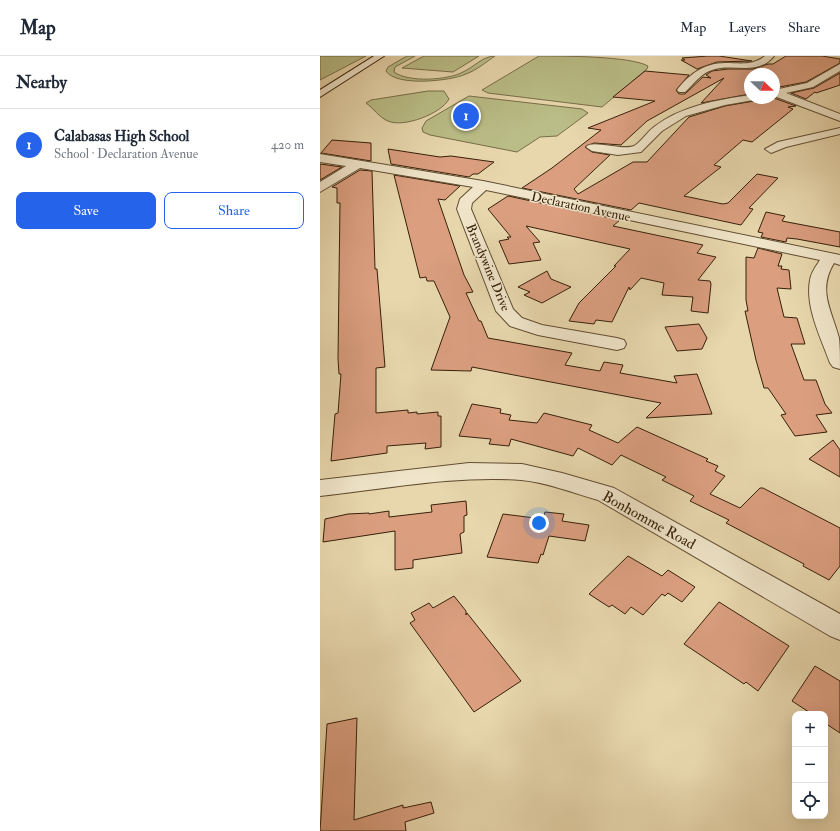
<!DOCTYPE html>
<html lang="en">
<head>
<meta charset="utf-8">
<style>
	:root { --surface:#fff; --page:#f2f2f3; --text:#1f2937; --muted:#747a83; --line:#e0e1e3; --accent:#2563eb }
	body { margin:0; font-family:"IM FELL Double Pica",serif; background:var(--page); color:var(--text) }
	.controls { position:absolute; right:12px; bottom:12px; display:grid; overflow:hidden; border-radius:8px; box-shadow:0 4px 16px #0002 }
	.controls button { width:36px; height:36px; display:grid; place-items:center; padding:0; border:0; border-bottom:1px solid var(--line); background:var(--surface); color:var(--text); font:20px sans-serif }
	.compass { position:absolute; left:424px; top:12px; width:36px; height:36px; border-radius:50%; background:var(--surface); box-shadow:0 4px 16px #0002; rotate:112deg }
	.you { position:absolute; left:219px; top:467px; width:14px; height:14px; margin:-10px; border:3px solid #fff; border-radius:50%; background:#1a73e8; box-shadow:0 0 0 6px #1a73e833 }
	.badge { display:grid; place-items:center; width:26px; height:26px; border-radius:50%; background:var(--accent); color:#fff; font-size:13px; font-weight:700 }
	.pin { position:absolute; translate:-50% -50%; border:2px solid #fff; box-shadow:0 1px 4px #0006 }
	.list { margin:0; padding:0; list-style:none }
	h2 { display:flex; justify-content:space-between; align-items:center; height:52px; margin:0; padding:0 16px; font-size:17px }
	h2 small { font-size:13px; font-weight:400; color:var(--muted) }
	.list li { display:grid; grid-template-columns:26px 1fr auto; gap:12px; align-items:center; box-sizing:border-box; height:72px; padding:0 16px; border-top:1px solid var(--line) }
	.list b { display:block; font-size:15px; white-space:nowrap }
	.list p { margin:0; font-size:13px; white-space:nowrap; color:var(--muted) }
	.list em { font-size:13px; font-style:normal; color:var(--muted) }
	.actions { display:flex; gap:8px; padding:12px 16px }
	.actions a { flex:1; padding:9px 0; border:1px solid var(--accent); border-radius:8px; text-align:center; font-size:14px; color:var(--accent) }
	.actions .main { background:var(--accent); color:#fff }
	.icon { flex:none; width:22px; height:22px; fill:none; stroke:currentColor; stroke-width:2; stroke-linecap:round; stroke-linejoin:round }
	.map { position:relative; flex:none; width:520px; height:775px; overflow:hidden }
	header { display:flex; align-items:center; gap:24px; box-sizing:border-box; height:56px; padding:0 20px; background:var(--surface); border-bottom:1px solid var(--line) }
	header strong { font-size:19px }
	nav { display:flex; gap:22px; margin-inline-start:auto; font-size:14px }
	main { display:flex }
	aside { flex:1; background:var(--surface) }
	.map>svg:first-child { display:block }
</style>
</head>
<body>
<header>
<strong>Map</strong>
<nav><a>Map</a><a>Layers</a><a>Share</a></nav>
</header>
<main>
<aside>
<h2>Nearby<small></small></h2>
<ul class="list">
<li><span class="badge">1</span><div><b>Calabasas High School</b><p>School · Declaration Avenue</p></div><em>420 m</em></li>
</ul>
<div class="actions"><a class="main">Save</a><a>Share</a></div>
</aside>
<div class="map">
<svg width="520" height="775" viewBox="0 0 520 775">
	<rect width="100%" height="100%" fill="#e8d7ad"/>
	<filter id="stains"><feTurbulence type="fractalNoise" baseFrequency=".005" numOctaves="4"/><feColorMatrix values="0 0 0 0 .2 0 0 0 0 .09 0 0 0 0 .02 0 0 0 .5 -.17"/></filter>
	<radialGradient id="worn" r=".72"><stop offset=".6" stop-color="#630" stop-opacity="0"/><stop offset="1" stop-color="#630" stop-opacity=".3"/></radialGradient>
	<path fill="#babd87" stroke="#786e48" d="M0 0H46L0 24Z
		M87 0H95L75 11 74 16C89 27 128 24 143 16 154 11 163 0 175 0 166 6 157 14 146 18 131 25 76 31 66 15L68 11Z
		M104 0H159L133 16 82 12Z
		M219 0C242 0 310 0 328 10L327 13 282 51 168 37 162 34Z
		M108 35H124L129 43C121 58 83 72 68 65 60 62 53 52 46 47L51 44Z
		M149 40 262 53 268 57 237 80 220 81 197 96 110 79 103 76 102 72 106 65Z"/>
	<path fill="#db9f80" stroke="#362009" d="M388 0H399L432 5 397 6 377 13 361 4H365L362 2Z
		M466 0H502L520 3V7L486 26 454 32V18H430V38L381 47 404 22 327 65 301 89 274 87 265 91 272 96 290 99 254 133 258 138 313 106H327L369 61 405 50 434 45 436 42H454L476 50 468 51 473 53 432 86 423 84 394 109 401 111 364 140 403 148 408 147 437 118 458 122 429 152 433 153 421 169 319 147 311 154 202 132 232 112 281 74 268 72 335 45 293 41 325 15 369 19 356 34 359 38H365L383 21 391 22 386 19 392 15 408 13H433L448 8H453Z
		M520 17V29L496 37 495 36 486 43 471 37 494 32Z
		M12 84 51 87V105L1 97Z
		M68 93 120 101 131 100 174 106 158 118H153L149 121 71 108Z
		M0 108 22 111 0 124Z
		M40 114 52 115 55 213H57L65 311 56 312V357L88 354V357L97 356V358L118 356V360H121V391L105 393 106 387 67 390V397L11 405 15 358 18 357 21 318H19L18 303 20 147H17V132L12 131Z
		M74 119 140 130 125 144 118 143 144 219 153 236 146 237 159 265H161L168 282 252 297 245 309 280 315 284 306 303 309 300 317 357 327 354 320 377 318 392 358 326 362 341 347 152 311 151 315 111 314 130 261 114 225H107L106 221 100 222Z
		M188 140 300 164 293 170 383 189 377 197 396 201 378 224 390 225 391 228 388 257 371 255 373 241 342 239 344 227 321 222 310 234 309 231 292 266 276 264 274 268 249 265 259 247 296 210H294L310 193 206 170 220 186 213 187 221 204 189 208 179 185 189 183 187 181H191L168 153Z
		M446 156 465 160 462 165 520 176V191L477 183 467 182 466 186 441 181 443 177 438 176Z
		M438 192 462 198 458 210H462L461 213 469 214 471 233 457 232 464 261 477 262 485 288H471L484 324H496L505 348 512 357 496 359 507 376 475 380 461 359 466 358 448 332H444L436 304 425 255H428L426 244V201L434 202Z
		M227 215 231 223 251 231 222 247 204 239 210 236 198 231Z
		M379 268 387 282 382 293 357 295 345 271Z
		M152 348 181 353 180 357 191 359 189 364 217 367 224 357 272 369 269 374 298 387 317 371 388 403 386 405 398 410 395 415 405 420 390 438 420 452 440 432H443L520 472V510L509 524 483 510 484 508 406 467 409 464 370 445 374 440 342 424 346 421 301 399 292 409 258 392 253 400 191 383 189 390 169 388 171 383 139 380Z
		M513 384 520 394V421L489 403Z
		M146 445 147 459 144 460V476L140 478 142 497 93 504V512L75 514V475L3 486 5 463 28 458 49 457V458L69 455V461L112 456 111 449Z
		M225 456 244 458 242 465 269 469 265 485 229 480 223 499 221 498 218 507 167 501 183 458 223 463Z
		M308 500 342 520 348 514 375 531 362 546 348 537 345 540 342 538 323 559 311 551 305 558 292 549 289 551 269 538Z
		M134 540 146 555V559L147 557 201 625 154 656 90 567 95 564 91 557 109 547 113 552Z
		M399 546 469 590 438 635 426 626 424 628 364 588Z
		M495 610 520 625V677L505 667V658H492L472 645Z
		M37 662 34 764 83 749V752L111 746 114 757 85 766 86 775H0L7 668Z"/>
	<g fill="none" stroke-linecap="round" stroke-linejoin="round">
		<g stroke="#624e32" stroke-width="2">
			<path id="minor" d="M445 0H454C437 21 413 6 392 14 381 17 373 29 365 36H359L357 34C369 18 385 7 405 7 420 7 432 10 445 0Z
				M520 8V15L493 31 466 37 520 58V65L454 40V34L487 27Z
				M430 39V42H435L434 44 405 49 366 60 342 75 321 96 298 99 272 95 266 91C272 83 302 95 314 90 321 86 327 76 334 71 361 50 397 44 430 39Z
				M520 72V78L466 91 451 97 445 93 458 86Z
				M0 98 163 125 520 199V209L514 207C497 235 512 255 519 282 520 291 520 303 520 313L513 311 510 307C501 282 485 251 490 224 491 217 496 210 500 204L166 134 152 147 151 153 193 253 202 262 222 269 297 282 304 284 306 288 304 292 297 294 218 279 190 270 176 255 137 153 140 143 153 131 40 112 0 136V126L26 110 0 106Z
				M149 407 202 408 242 417 294 432 520 558V584L510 580 278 444C253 437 226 426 201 424 135 419 65 433 0 440V424Z"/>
		</g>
		<g stroke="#362009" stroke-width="2">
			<path id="secondary" d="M54 0H64L0 41V34Z"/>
		</g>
		<use href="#minor" fill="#f0e5ca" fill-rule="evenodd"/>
		<use href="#secondary" fill="#f0e5ca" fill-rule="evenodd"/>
	</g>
	<g text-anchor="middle" stroke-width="3" stroke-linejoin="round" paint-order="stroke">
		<g font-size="13" fill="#362009" stroke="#f0e5ca">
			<text transform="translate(261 150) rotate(12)" y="5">Declaration Avenue</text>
			<text transform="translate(169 211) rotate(67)" y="5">Brandywine Drive</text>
		</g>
		<g font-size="15" fill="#362009" stroke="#f0e5ca">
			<text transform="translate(329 464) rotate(29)" y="5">Bonhomme Road</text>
		</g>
	</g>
	<rect width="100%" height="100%" filter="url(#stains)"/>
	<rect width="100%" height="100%" fill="url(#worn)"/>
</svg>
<div class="controls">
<button>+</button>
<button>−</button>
<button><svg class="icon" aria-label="locate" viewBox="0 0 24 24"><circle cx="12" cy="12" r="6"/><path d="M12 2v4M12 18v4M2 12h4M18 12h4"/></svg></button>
</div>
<svg class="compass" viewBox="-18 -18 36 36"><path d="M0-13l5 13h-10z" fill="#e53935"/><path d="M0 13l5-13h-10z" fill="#747a83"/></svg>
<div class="you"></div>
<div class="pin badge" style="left:146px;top:60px">1</div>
</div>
</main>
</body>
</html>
